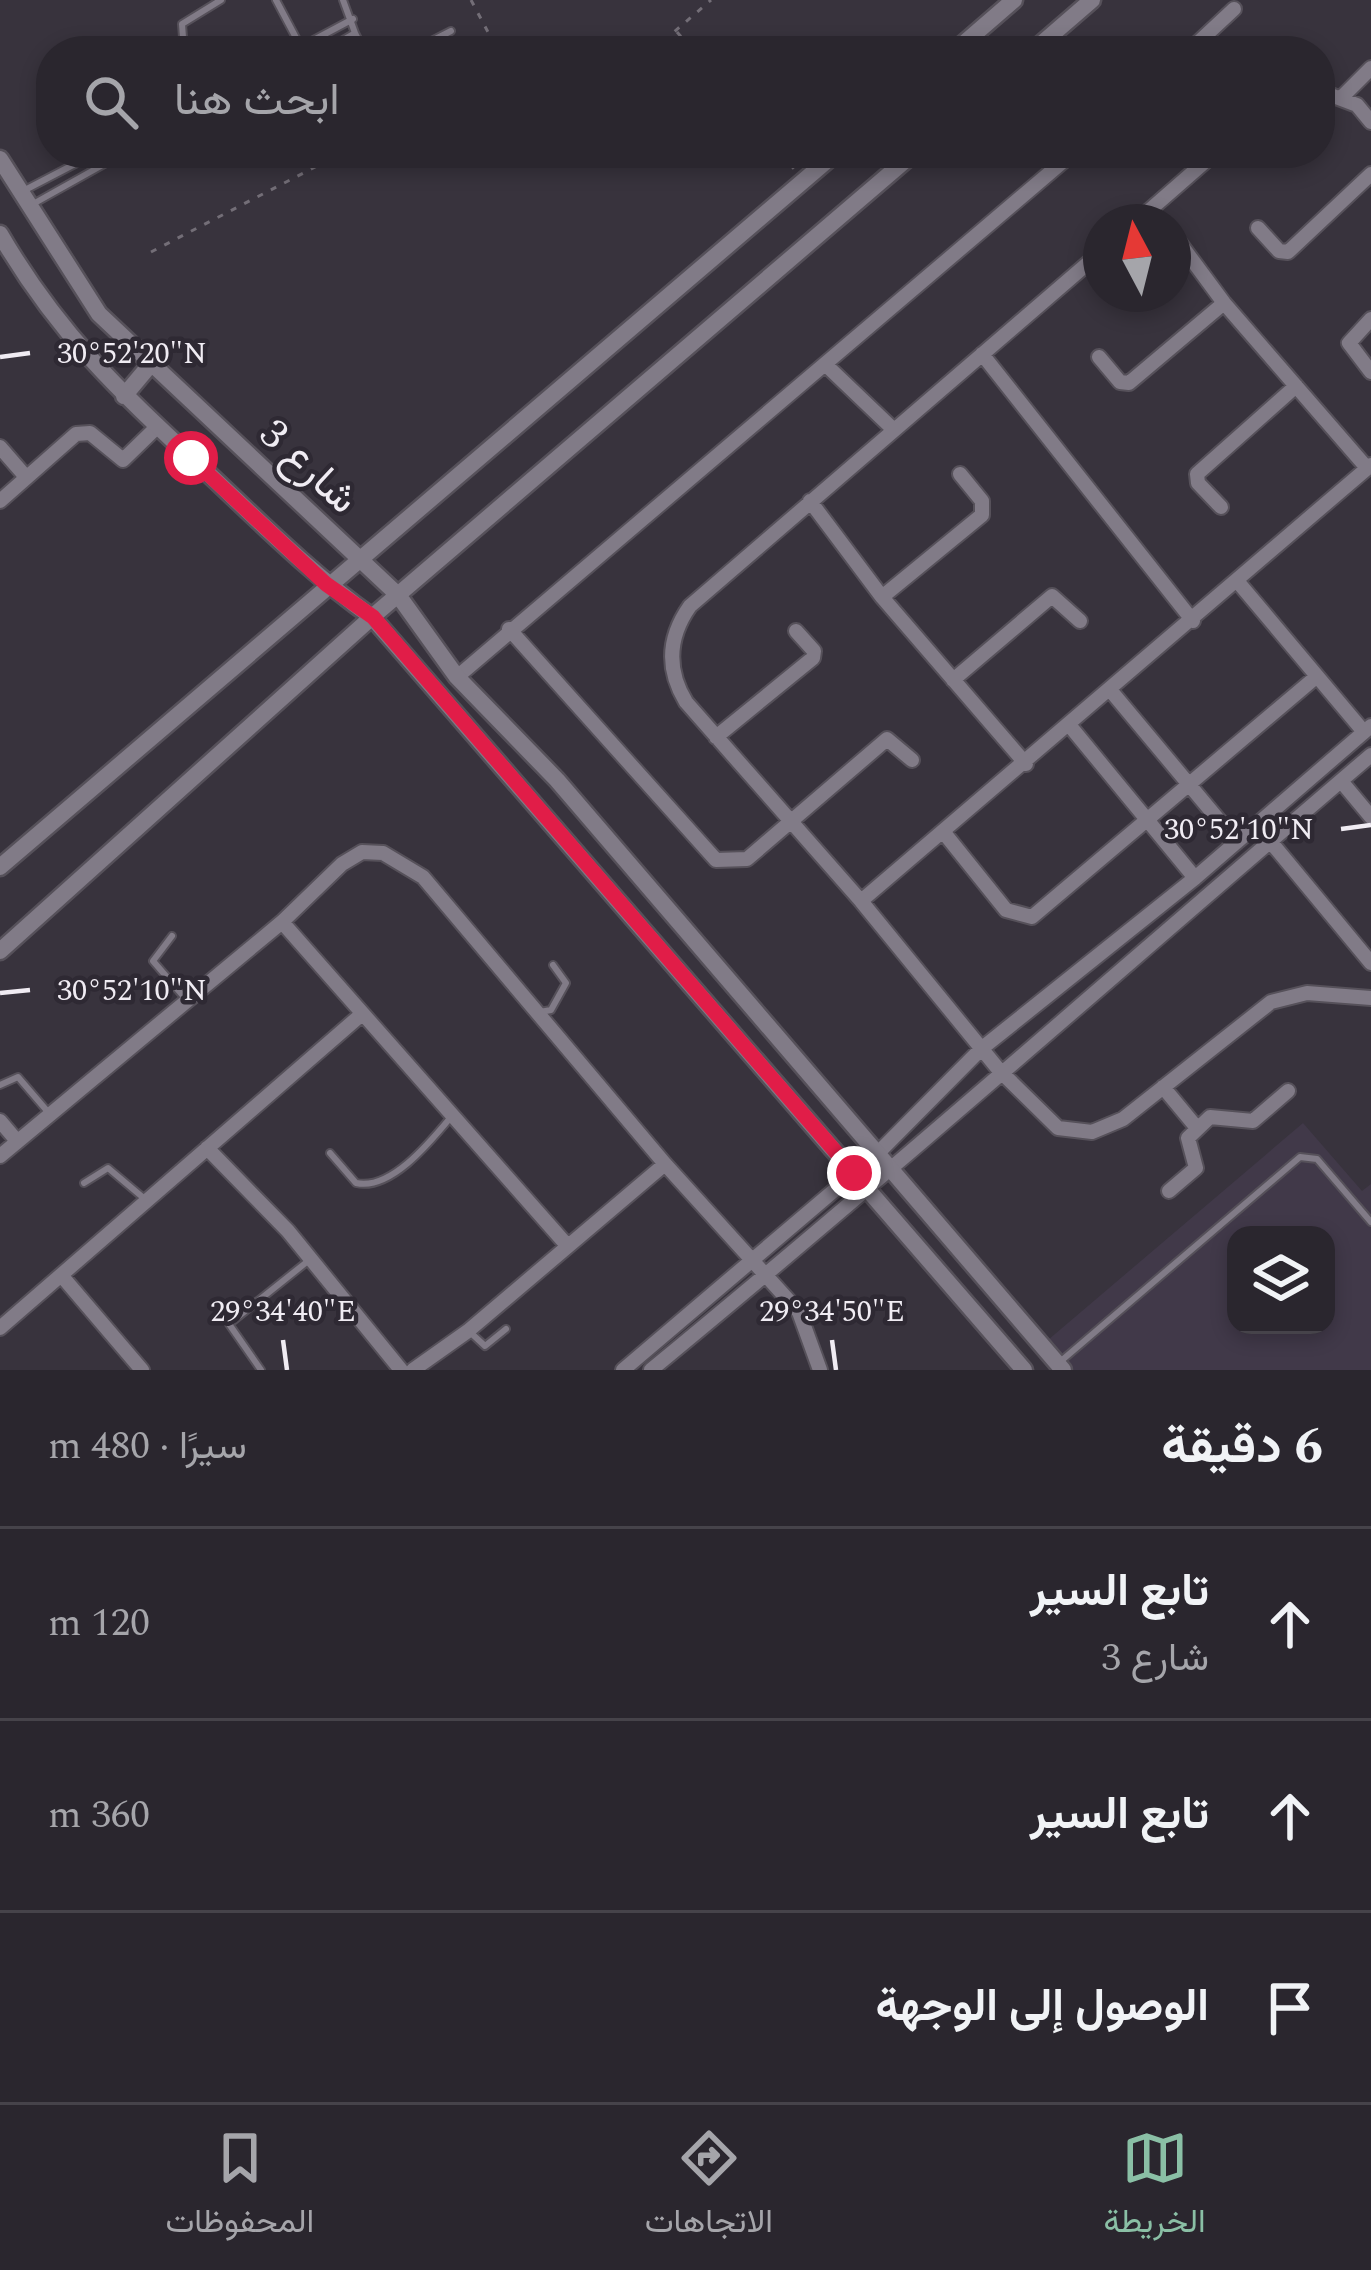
<!DOCTYPE html>
<html lang="ar">
<head>
<meta charset="utf-8">
<style>
	:root { --surface:#2a262e; --page:#322e36; --text:#f1f3f6; --muted:#a5a5aa; --line:#46434a; --accent:#8abfa5 }
	body { margin:0; font-family:Spectral,Vazirmatn,serif; background:var(--page); color:var(--text); direction:rtl }
	.controls { position:absolute; right:36px; bottom:36px; display:grid; overflow:hidden; border-radius:24px; box-shadow:0 6px 18px #0003 }
	.controls button { width:108px; height:108px; display:grid; place-items:center; padding:0; border:0; border-bottom:3px solid var(--line); background:var(--surface); color:var(--text); font:60px sans-serif }
	.compass { position:absolute; left:1083px; top:204px; width:108px; height:108px; border-radius:50%; background:var(--surface); box-shadow:0 6px 18px #0003; rotate:353deg }
	.stop { position:absolute; width:36px; height:36px; margin:-27px; border:9px solid #e11d48; border-radius:50%; background:#fff }
	.stop.end { background:#e11d48; border-color:#fff; box-shadow:0 3px 12px #0008 }
	.list { margin:0; padding:0; list-style:none }
	h2 { display:flex; justify-content:space-between; align-items:center; height:156px; margin:0; padding:0 48px; font-size:51px }
	h2 small { font-size:39px; font-weight:400; color:var(--muted) }
	.list li { display:grid; grid-template-columns:78px 1fr auto; gap:36px; align-items:center; box-sizing:border-box; height:192px; padding:0 48px; border-top:3px solid var(--line) }
	.list b { display:block; font-size:45px; white-space:nowrap }
	.list p { margin:0; font-size:39px; white-space:nowrap; color:var(--muted) }
	.list em { font-size:39px; font-style:normal; color:var(--muted) }
	.icon { flex:none; width:66px; height:66px; fill:none; stroke:currentColor; stroke-width:2; stroke-linecap:round; stroke-linejoin:round }
	.map { position:relative; flex:none; width:1371px; height:1370px; overflow:hidden; direction:ltr }
	.search { position:absolute; background:var(--surface); box-shadow:0 6px 18px #0003; left:36px; right:36px; top:36px; height:132px; display:flex; align-items:center; gap:30px; box-sizing:border-box; padding:0 42px; border-radius:48px; color:var(--muted); font-size:45px }
	.sheet { height:732px; background:var(--surface) }
	nav { display:flex; justify-content:space-around; align-items:center; box-sizing:border-box; height:168px; border-top:3px solid var(--line); background:var(--surface); font-size:33px; color:var(--muted) }
	nav a { display:grid; justify-items:center; gap:6px }
	nav .on { color:var(--accent) }
	.map>svg:first-child { display:block }
</style>
</head>
<body>
<div class="map">
<svg width="1371" height="1370" viewBox="0 0 1371 1370">
	<rect width="100%" height="100%" fill="#38333d"/>
	<path fill="#413949" fill-rule="evenodd" d="M1303 1123 1362 1191 1371 1184V1370H1074L1048 1340ZM1236 1235H1326V1325H1236Z"/>
	<g fill="none" stroke-linecap="round" stroke-linejoin="round">
		<g stroke="#56515a" stroke-width="10">
			<path id="service" d="M276 0 303 51
				M355 33 364 51
				M184 51 182 24 221 0
				M293 51 353 19
				M324 51 355 33 343 0
				M412 51 451 31
				M25 190 96 153
				M33 204 124 153
				M172 936 153 961 185 998
				M540 1012 551 1010 566 983 553 965
				M0 1085 18 1077 48 1112
				M330 1153 356 1183C391 1191 431 1141 451 1117
				M84 1183 108 1168 146 1200
				M471 1333 485 1346 506 1329
				M1061 1361 1300 1157 1317 1159 1371 1222
				M261 1370 229 1324 308 1261"/>
		</g>
		<g stroke="#56515a" stroke-width="18">
			<path id="minor" d="M1189 51 1234 9
				M1320 91 1357 105 1371 122
				M1342 97 1371 68
				M1136 222 1215 153
				M1258 228 1279 251 1288 252 1371 174
				M1173 234 1224 303 1367 468
				M1101 252 690 606C668 637 666 669 686 702L861 901 999 1070 1058 1128 1092 1132 1123 1119 1271 1002 1307 993 1371 998
				M1371 319 1349 343 1371 372
				M982 354 1193 621
				M1099 357 1120 382 1129 383 1224 303
				M826 365 894 430
				M0 447 26 477
				M0 501 76 434 90 433 123 460 158 426
				M810 501 882 597 1026 764
				M1221 507 1198 483 1197 474 1296 386
				M1238 582 1364 732
				M882 597 982 515V501L960 474
				M509 629 716 860 747 859 887 739 912 760
				M457 677 1073 153
				M953 680 1052 596 1080 621
				M1111 691 1237 842
				M1070 726 1195 878
				M716 737 813 658 814 651 796 631
				M1341 781 1371 817
				M945 834 1006 910 1032 917 1316 677
				M1270 841 1371 963
				M861 901 1371 465
				M282 922 565 1243
				M1163 1087 1197 1128
				M0 1121 17 1141
				M207 1148 288 1231 401 1370
				M0 1156 282 922 342 864 362 852 383 853 423 877 665 1164 799 1312 820 1370
				M1169 1191 1196 1168 1188 1138 1210 1117 1253 1121 1288 1091
				M61 1275 142 1370
				M0 1328 362 1014
				M413 1370 468 1331 665 1164
				M623 1370 877 1154 981 1049 1195 878 1371 726
				M651 1370C895 1169 1131 960 1371 755"/>
		</g>
		<g stroke="#56515a" stroke-width="21">
			<path id="tertiary" d="M955 51 1014 0
				M1033 51 1092 0
				M0 159 99 314 398 595 457 677 557 780 1063 1370
				M0 234C61 339 125 396 212 477 264 526 314 576 372 617L1024 1370
				M124 396 150 365
				M0 867 836 153
				M0 951 372 617 914 153"/>
		</g>
		<path stroke="#736e77" stroke-width="3" stroke-dasharray="6 9" stroke-linecap="butt" d="M471 0 498 51
			M677 32 693 51
			M652 51 711 0
			M780 153 795 170
			M151 252 342 153"/>
		<use href="#service" stroke="#817b87" stroke-width="6"/>
		<use href="#minor" stroke="#817b87" stroke-width="14"/>
		<use href="#tertiary" stroke="#817b87" stroke-width="16"/>
	</g>
	<g fill="none" stroke-linecap="round" stroke-linejoin="round">
		<path stroke="#e11d48" stroke-width="15" d="M191 458 326 584 373 617 854 1173"/>
	</g>
	<path fill="none" stroke="#f0ecf3" stroke-width="4.5" d="M0 357 30 353M1341 829 1371 825M0 993 30 990M283 1340 287 1370M832 1340 836 1370"/>
	<g text-anchor="middle" stroke-width="9" stroke-linejoin="round" paint-order="stroke">
		<g font-size="42" fill="#f0ecf3" stroke="#2e2933">
			<text transform="translate(310 465) rotate(43)" y="15">شارع 3</text>
		</g>
	</g>
	<g font-size="30" text-anchor="middle" fill="#f0ecf3" stroke="#2e2933" stroke-width="9" stroke-linejoin="round" paint-order="stroke">
		<text x="132" y="363">30°52'20"N</text>
		<text x="1239" y="839">30°52'10"N</text>
		<text x="132" y="1000">30°52'10"N</text>
		<text x="283" y="1321">29°34'40"E</text>
		<text x="832" y="1321">29°34'50"E</text>
	</g>
</svg>
<div class="controls">
<button><svg class="icon" aria-label="layers" viewBox="0 0 24 24"><path d="M12 4l9 5-9 5-9-5zM3 14l9 5 9-5"/></svg></button>
</div>
<svg class="compass" viewBox="-18 -18 36 36"><path d="M0-13l5 13h-10z" fill="#e53935"/><path d="M0 13l5-13h-10z" fill="#a5a5aa"/></svg>
<div class="stop" style="left:191px;top:458px"></div>
<div class="stop end" style="left:854px;top:1173px"></div>
<div class="search"><svg class="icon" aria-label="search" viewBox="0 0 24 24"><circle cx="10" cy="10" r="6"/><path d="M15 15l6 6"/></svg>ابحث هنا</div>
</div>
<section class="sheet">
<h2>6 دقيقة<small>سيرًا · 480 m</small></h2>
<ul class="list">
<li><svg class="icon" aria-label="ahead" viewBox="0 0 24 24"><path d="M12 20V5M6 11l6-6 6 6"/></svg><div><b>تابع السير</b><p>شارع 3</p></div><em>120 m</em></li>
<li><svg class="icon" aria-label="ahead" viewBox="0 0 24 24"><path d="M12 20V5M6 11l6-6 6 6"/></svg><div><b>تابع السير</b></div><em>360 m</em></li>
<li><svg class="icon" aria-label="arrive" viewBox="0 0 24 24"><path d="M6 21V4h12l-3 4 3 4H6"/></svg><div><b>الوصول إلى الوجهة</b></div></li>
</ul>
</section>
<nav>
<a class="on"><svg class="icon" aria-label="map" viewBox="0 0 24 24"><path d="M3 6l6-2 6 2 6-2v14l-6 2-6-2-6 2zM9 4v14M15 6v14"/></svg>الخريطة</a>
<a><svg class="icon" aria-label="directions" viewBox="0 0 24 24"><path d="M12 3l9 9-9 9-9-9zM9 14v-3h6M13 9l2 2-2 2"/></svg>الاتجاهات</a>
<a><svg class="icon" aria-label="saved" viewBox="0 0 24 24"><path d="M7 4h10v16l-5-4-5 4z"/></svg>المحفوظات</a>
</nav>
</body>
</html>
